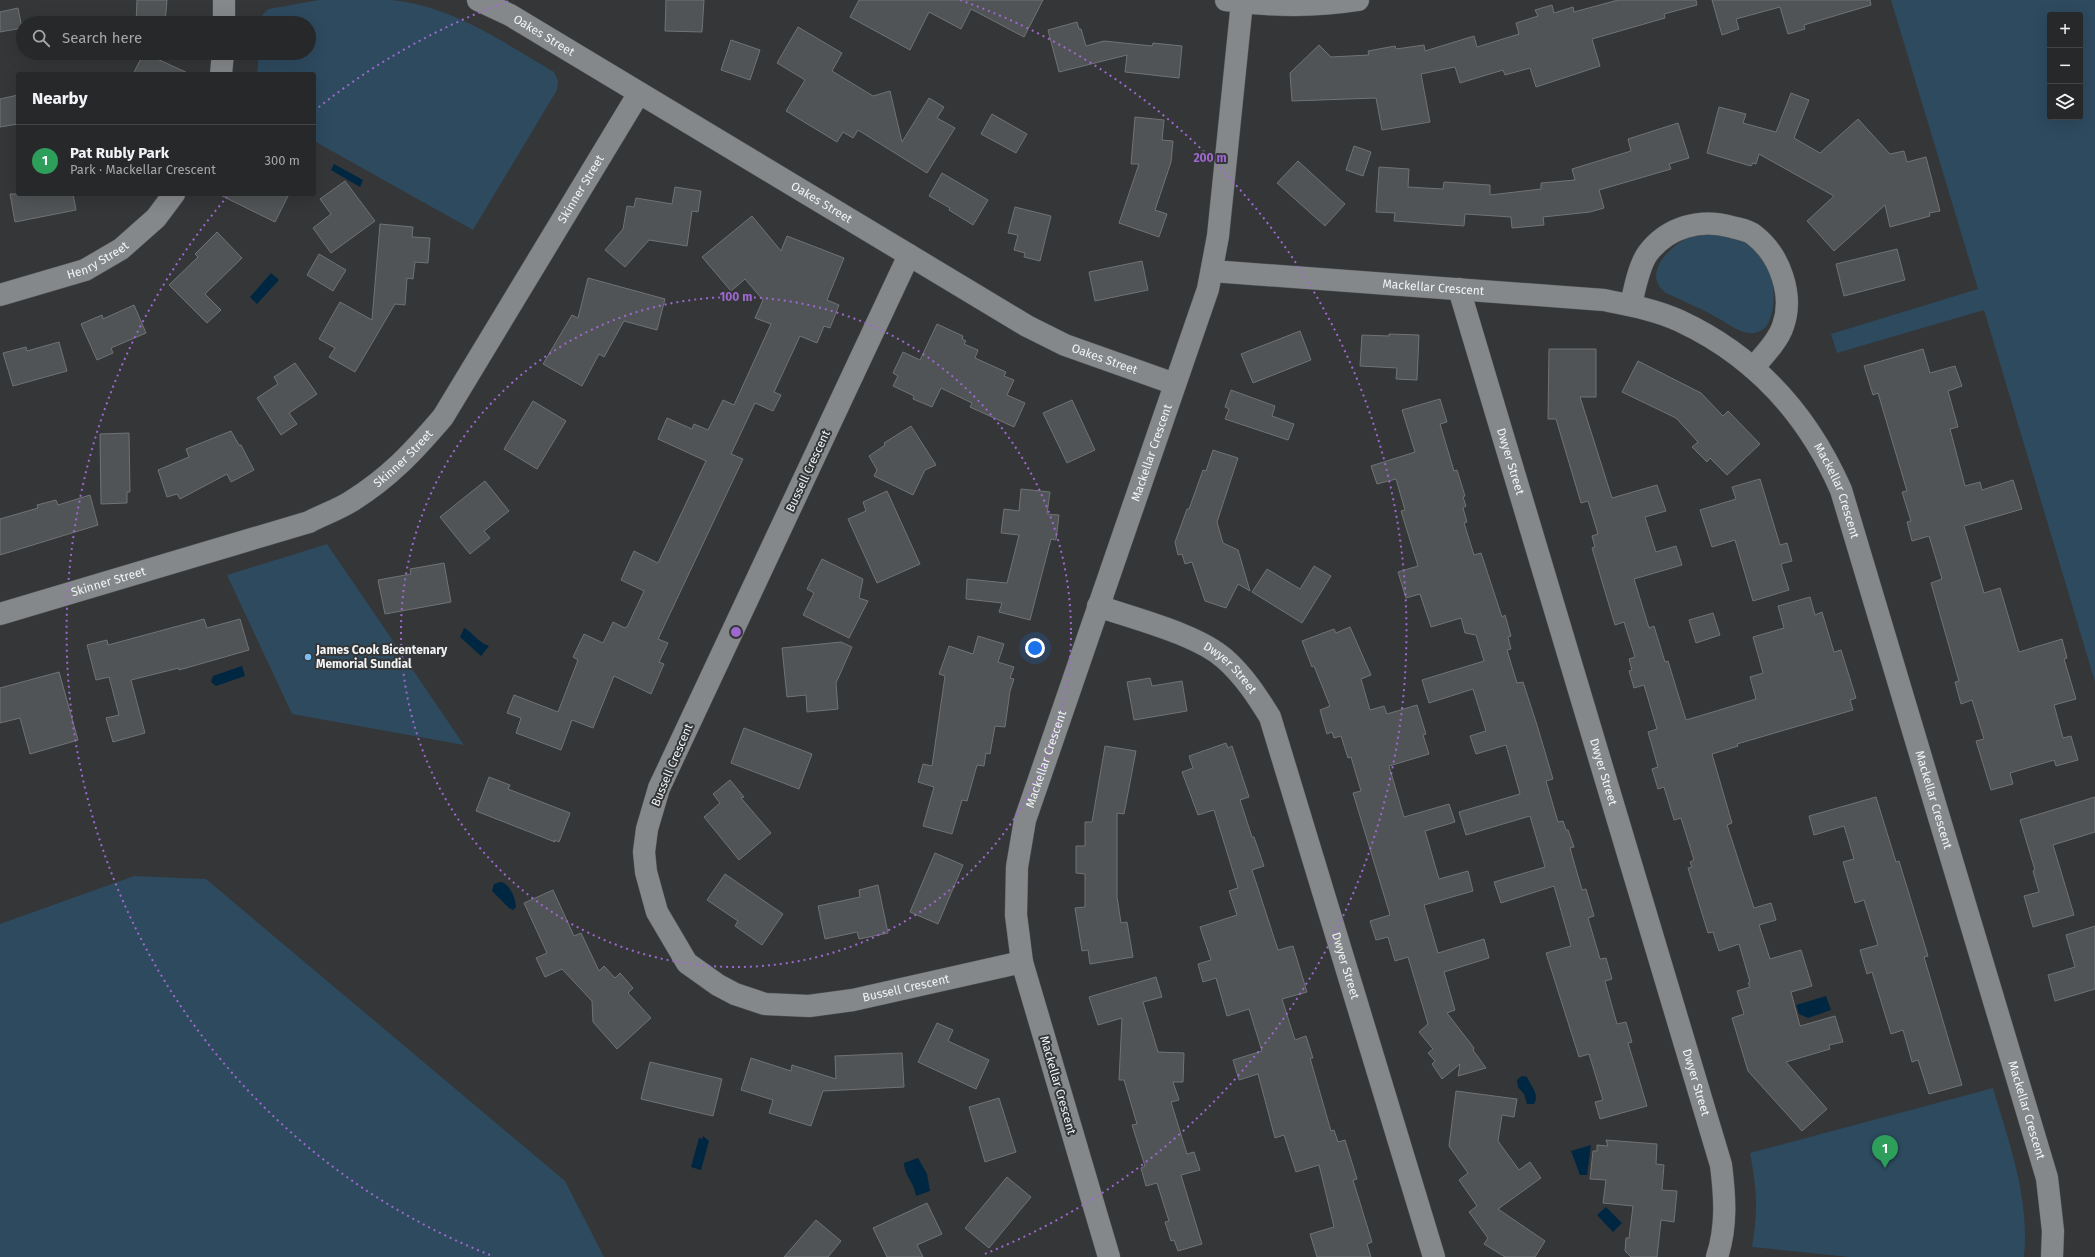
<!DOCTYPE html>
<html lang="en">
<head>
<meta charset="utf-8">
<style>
	:root { --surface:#27282a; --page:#2f3032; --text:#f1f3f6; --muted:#a4a6a8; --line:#434447; --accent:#d93025 }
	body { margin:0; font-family:"Fira Sans",sans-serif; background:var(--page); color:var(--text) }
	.controls { position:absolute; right:12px; top:12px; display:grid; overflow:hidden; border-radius:4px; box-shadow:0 4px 16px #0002 }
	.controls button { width:36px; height:36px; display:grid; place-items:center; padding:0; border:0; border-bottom:1px solid var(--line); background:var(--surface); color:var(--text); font:20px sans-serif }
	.you { position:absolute; left:1035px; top:648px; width:14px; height:14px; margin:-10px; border:3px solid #fff; border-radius:50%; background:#1a73e8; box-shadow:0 0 0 6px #1a73e833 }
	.badge { display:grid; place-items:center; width:26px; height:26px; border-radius:50%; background:var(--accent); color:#fff; font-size:13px; font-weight:700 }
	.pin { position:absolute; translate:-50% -33px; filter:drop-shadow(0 1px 2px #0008) }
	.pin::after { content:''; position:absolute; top:21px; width:14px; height:12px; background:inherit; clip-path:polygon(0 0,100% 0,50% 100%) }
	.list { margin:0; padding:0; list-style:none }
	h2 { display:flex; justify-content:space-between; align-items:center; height:52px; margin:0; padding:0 16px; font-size:17px }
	h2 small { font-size:13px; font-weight:400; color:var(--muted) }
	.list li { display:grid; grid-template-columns:26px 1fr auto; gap:12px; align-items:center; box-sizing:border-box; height:72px; padding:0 16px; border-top:1px solid var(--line) }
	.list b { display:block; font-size:15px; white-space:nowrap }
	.list p { margin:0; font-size:13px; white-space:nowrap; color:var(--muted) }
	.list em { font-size:13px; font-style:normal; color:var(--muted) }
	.icon { flex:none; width:22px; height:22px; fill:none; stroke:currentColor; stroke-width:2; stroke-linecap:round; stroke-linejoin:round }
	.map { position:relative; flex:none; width:2095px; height:1257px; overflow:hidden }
	.search { position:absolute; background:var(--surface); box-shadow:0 4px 16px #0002; left:16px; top:16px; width:300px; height:44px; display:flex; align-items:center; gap:10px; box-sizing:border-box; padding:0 14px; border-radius:22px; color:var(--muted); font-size:15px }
	.panel { position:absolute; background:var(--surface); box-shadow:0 4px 16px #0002; left:16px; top:72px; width:300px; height:124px; border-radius:4px }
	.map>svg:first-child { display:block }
</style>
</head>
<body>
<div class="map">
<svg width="2095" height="1257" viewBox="0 0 2095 1257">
	<rect width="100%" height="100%" fill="#343638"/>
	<path fill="#2e4a5f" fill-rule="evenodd" d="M319 0C343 0 367 0 390 0 451 5 503 42 554 72L558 81 557 90 473 230 314 141V74H257L259 53H309V23H260L263 14 269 9Z
		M1891 0H2095V682L1984 310 1837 353 1831 334 1978 289ZM2050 15H2080V117H2050Z
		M1707 232C1722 235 1740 235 1752 246 1758 251 1766 262 1769 268 1777 286 1778 337 1749 333 1737 332 1726 322 1716 317 1700 308 1683 301 1666 293 1641 274 1669 247 1689 237 1694 234 1701 234 1707 232Z
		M327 544 464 745 292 714 227 575Z
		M134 876 206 879 565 1181 604 1257H0V924Z
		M1993 1088C2009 1143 2030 1198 2024 1257H1850L1752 1247C1758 1210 1757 1189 1750 1153Z"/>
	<path fill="#002742" d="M334 164 363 180 360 187 331 170Z
		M271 273 279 280 257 304 250 297Z
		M464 628C473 632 477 642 489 646L481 656 460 637Z
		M242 666 245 676 216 686 211 682 213 676Z
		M500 882C509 882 516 899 516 907L513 910 509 908 492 891 494 884Z
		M1826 996 1831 1010 1808 1018 1799 1014 1796 1005Z
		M1522 1076 1527 1077C1531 1086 1540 1095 1534 1104H1527L1524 1094 1518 1087 1517 1080Z
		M703 1136 709 1141 701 1170 691 1167 699 1138 702 1139Z
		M1591 1145 1587 1175H1580L1571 1151Z
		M918 1158 927 1174 930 1191 916 1196C914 1181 905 1178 904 1163Z
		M1606 1207 1622 1223 1613 1232 1597 1215Z"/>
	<path fill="#515456" stroke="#707375" d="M137 0H167L165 23H136Z
		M666 0H704L702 32 665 31Z
		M859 0H1043L1024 37 971 9 961 29 929 12 910 50 850 17Z
		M1618 0H1696L1697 5 1664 14 1665 18 1592 39 1600 66 1536 87 1530 68 1505 75 1503 70 1460 83 1455 67 1421 74 1430 122 1382 130 1376 98 1292 101 1290 73 1319 45 1331 57 1369 55 1368 51 1395 46 1396 49 1424 45 1425 51 1474 36 1477 47 1519 34 1516 23 1538 16 1535 10 1552 5 1554 13 1573 7 1574 12Z
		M1712 0H1870L1871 5 1804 25 1805 29 1788 34 1780 7 1736 19 1739 29 1722 35Z
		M18 8 22 28 0 32V12Z
		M1077 22 1079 29H1081L1086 46 1104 41 1152 46 1153 43 1182 46 1179 78 1125 72 1127 55 1059 72 1048 30Z
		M798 27 842 53 832 71 873 96 890 91 902 142 929 98 944 107 937 118 955 128 927 173 858 130 853 138 843 132 837 142 786 111 805 80 777 63Z
		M731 40 760 50 750 80 721 70Z
		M144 53 190 74H133Z
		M1791 93 1809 100 1794 138 1820 153 1858 119 1890 154 1904 151 1907 162 1926 157 1940 211 1929 213 1930 216 1890 227 1885 205 1834 251 1807 221 1834 196 1759 154 1756 164 1753 163 1751 166 1707 153 1719 107 1746 114 1743 123 1776 132Z
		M18 95V124L0 127V99Z
		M992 114 1027 134 1016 153 981 134Z
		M1135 117 1164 120 1162 140 1173 141 1171 162 1155 210 1167 214 1159 237 1119 223 1139 164H1131Z
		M1678 123 1689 158 1669 164 1671 169 1599 190 1604 208 1590 212 1543 217 1544 225 1512 228 1511 217 1465 214 1464 226 1394 221 1395 213 1376 212 1379 167 1409 169 1408 187 1443 189 1444 182 1490 185V195L1541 189V183L1575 180 1572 169 1631 151 1628 139Z
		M1354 146 1371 152 1363 176 1346 170Z
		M1298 161 1345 204 1325 226 1277 183Z
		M942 173 988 200 973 225 949 210 950 208 929 196Z
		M345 181 375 221 331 253 313 228 331 214 320 199Z
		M675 187 701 191 698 212 692 211 687 246 649 240 625 267 605 250 623 229 627 206 634 207 636 198 672 204Z
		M10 194H73L76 210 15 222Z
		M218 194H289L275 222Z
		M1015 207 1051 216 1040 261 1024 257 1025 253 1014 250 1018 235 1008 233Z
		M752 216 781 251 787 236 844 258 827 300 839 305 830 328 824 326 817 343 800 336 774 392 781 395 773 411 755 403 731 454 743 459 658 639 668 643 659 662 664 664 651 694 614 676 593 728 572 720 561 750 516 733 521 718 507 713 514 695 558 712 578 660 573 657 584 634 603 643 613 622 625 628 628 625 644 591 621 580 634 551 658 563 706 461 658 439 667 418 692 429 694 424 708 430 723 400 734 405 771 324 755 318 763 300 745 279 731 291 702 257Z
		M380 224 413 227 412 237 430 238 428 263 415 262 413 279 407 278 405 305 395 304 355 372 329 357 335 348 319 339 340 302 372 320Z
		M217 232 242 258 205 294 221 310 207 323 169 285 198 257 195 254Z
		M1897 249 1905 280 1844 296 1836 264Z
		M319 254 346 270 333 291 307 275Z
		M1142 261 1148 290 1095 301 1089 272Z
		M588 278 665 299 657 330 624 321 604 357 599 354 582 386 543 364 572 315 578 318Z
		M134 305 146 333 111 348 113 353 97 360 81 324 102 315 103 319Z
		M937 324 963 336 962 339 966 341 964 344 978 350 975 358 1006 372 1004 376 1014 380 1007 395 1025 403 1014 427 970 407 972 403 941 388 932 407 913 399 914 396 893 386 898 376 893 373 903 352 920 360Z
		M1300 331 1311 360 1253 383 1241 354Z
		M1389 334 1419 335 1417 380 1396 379 1397 368 1360 366 1362 335 1389 336Z
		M59 342 67 371 13 386 3 353 26 347 27 351Z
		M1549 349H1596V397H1580L1612 498 1657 485 1666 511 1645 517 1656 552 1676 546 1682 565 1634 579 1649 628 1654 626 1665 662 1668 661 1686 720 1756 699 1750 677 1763 673 1753 637 1784 628 1778 606 1810 597 1815 615 1822 612 1834 652 1841 650 1856 698 1850 700 1853 710 1737 744 1738 746 1712 754 1732 823 1727 825 1754 908 1771 903 1776 920 1759 925 1770 959 1801 950 1812 986 1791 992 1800 1026 1835 1016 1843 1042 1829 1045 1830 1049 1786 1062 1827 1109 1802 1131 1748 1071 1732 1018 1744 1014 1737 991 1750 987 1748 983 1750 982 1739 944 1719 951 1713 932 1708 933 1688 868 1692 867 1690 862 1694 860 1681 818 1674 820 1664 787 1658 789 1652 769 1658 767 1648 732 1657 729 1644 685 1634 688 1629 671 1632 670 1629 659 1635 657 1624 622 1615 625 1592 548 1595 547 1592 536 1598 534 1588 501 1581 503 1556 419H1548Z
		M1923 349 1930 373 1955 366 1962 386 1948 391 1958 427 1950 429 1965 486 1980 482 1982 490 2013 480 2022 509 1964 526 1984 593 2000 588 2019 652 2062 639 2067 658 2064 659 2076 699 2054 705 2063 738 2071 736 2078 760 2056 766 2054 760 2010 773 2013 784 1991 790 1976 741 1984 739 1972 700 1961 704 1955 682 1959 681 1931 583 1942 579 1929 536 1912 541 1907 522 1911 521 1902 492 1907 491 1878 393 1873 395 1864 366Z
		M1638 361 1701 393 1723 416 1728 411 1760 444 1727 475 1710 458 1707 462 1692 447 1698 442 1676 418 1622 392Z
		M295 363 317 394 289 413 297 424 281 435 257 398 278 384 274 377Z
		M1231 390 1275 406 1272 416 1294 424 1288 440 1225 419 1229 409 1225 407Z
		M1440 399 1447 422 1440 424 1454 471 1457 470 1465 496 1463 497 1466 506 1463 508 1467 522 1464 523 1474 555 1481 553 1502 617 1505 615 1511 636 1508 637 1511 649 1507 650 1517 683 1523 682 1537 725 1553 779 1546 781 1558 822 1563 821 1566 830H1568L1574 847 1570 848 1582 890 1586 889 1594 916 1588 918 1600 959 1606 958 1612 979 1605 981 1617 1024 1626 1022 1632 1042 1628 1043 1647 1106 1600 1119 1595 1102 1603 1100 1589 1054 1579 1057 1546 953 1571 946 1554 886 1501 903 1494 882 1545 867 1530 816 1466 835 1459 812 1520 794 1506 745 1476 754 1470 736 1486 731 1473 689 1429 703 1422 680 1484 661 1476 635 1465 633 1461 618 1431 627 1420 594 1406 598 1398 572 1418 566 1401 511 1405 510 1396 479 1377 484 1371 466 1415 452 1402 410Z
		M1072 400 1095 450 1067 463 1043 413Z
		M533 401 566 421 537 469 504 449Z
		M911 426 936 465 925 470 913 495 874 476 877 470 869 456 885 445 884 443Z
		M231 431 239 445H241L254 470 231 482 227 474 180 499 177 494 167 497 158 470 189 457 186 449Z
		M129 433 130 492H127V503L101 504 100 434Z
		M1213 450 1238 458 1217 522 1223 543 1238 550 1250 591 1238 584 1226 608 1205 601 1192 562 1185 564 1182 554 1178 555 1175 542 1187 509H1189L1203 470 1206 471Z
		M1760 479 1780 545 1787 543 1792 561 1781 564 1789 590 1753 601 1735 540 1712 547 1700 510 1736 499 1732 487Z
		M485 481 509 511 484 531 490 538 470 554 440 517Z
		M1021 489 1050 492 1047 514 1059 515 1056 540 1051 539 1030 620 999 612 1002 603 966 599 967 579 1007 583 1019 535 1001 533 1004 509 1019 511Z
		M887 491 920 564 877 583 848 519 866 511 863 502Z
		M90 495 98 525 0 555V519L38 508 37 505 56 500 58 505Z
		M822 559 863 579 859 598 868 601 849 638 803 615 814 593 807 589Z
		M444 563 451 602 385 614 378 580 411 574 410 569Z
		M1314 566 1331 576 1302 623 1252 592 1267 569 1300 589Z
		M1713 613 1720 635 1696 643 1689 620Z
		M204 619 207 628 240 619 249 650 179 670V668L131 680 145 733 113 742 106 718 119 715 109 677 96 680 87 645 107 640 108 645Z
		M1350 627 1371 675 1361 679 1370 710 1384 706 1387 714 1417 705 1426 734 1423 735 1429 754 1389 766 1404 817 1449 804 1455 822 1425 831 1439 879 1468 871 1473 891 1424 905 1438 953 1484 939 1489 958 1444 972 1455 1010 1447 1013 1474 1048 1473 1050 1486 1068 1458 1076 1460 1064 1442 1079 1432 1064 1435 1061 1428 1053 1433 1049 1419 1032 1428 1024 1408 957 1395 961 1388 937 1376 940 1370 921 1390 915 1353 793 1361 791 1351 757 1348 758 1341 736 1334 738 1332 732 1327 734 1320 710 1330 706 1314 666 1312 667 1302 641 1334 629 1336 633Z
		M978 636 1004 644 998 662 1014 667 1010 678 1014 679 1010 691 1005 727 995 726 990 754 986 753 984 766 977 765 967 801 962 800 952 834 923 826 934 787 918 782 923 764 932 766 945 676 939 674 949 646 973 654Z
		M841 642 852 647 836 683 838 709 807 712 806 695 787 697 782 648Z
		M59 672 78 740 30 754 20 718 0 723V688Z
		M1150 678 1152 686 1182 681 1187 711 1134 720 1127 682Z
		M744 728 812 754 799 789 731 763Z
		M1226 743 1228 748 1232 746 1249 797 1240 800 1252 837H1254L1264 866 1252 870 1278 950 1293 946 1307 992 1282 999 1295 1040 1306 1036 1313 1058H1310L1331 1131 1334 1130 1338 1142 1345 1140 1357 1179 1353 1180 1372 1242 1367 1244 1371 1257H1317L1310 1234 1334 1227 1319 1165 1296 1172 1284 1135 1275 1138 1258 1074 1239 1080 1233 1060 1262 1051 1249 1009 1227 1016 1216 978 1203 982 1198 964 1211 960 1200 927 1237 915 1229 891 1238 888 1214 810 1198 815 1182 772 1193 768 1189 756Z
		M1105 746 1136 751 1124 814 1117 813V897L1121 923 1127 922 1133 957 1090 964 1088 950 1082 951 1075 908 1085 907V874L1076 873V846H1085V822H1092Z
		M489 777 510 785 508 789 570 813 559 842 555 840V842L476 811Z
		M730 780 744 797 741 798 771 833 739 860 704 817 720 803 713 794Z
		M1876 797 1896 862 1899 861 1928 956 1924 957 1962 1085 1929 1094 1918 1060 1912 1062 1903 1030 1891 1034 1872 972 1867 974 1860 950 1878 945 1864 900 1855 903 1843 862 1854 859 1844 826 1814 835 1809 816Z
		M2095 797V832L2053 845 2074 915 2033 927 2024 896 2039 892 2033 871 2035 870 2020 820Z
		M935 853 963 865 938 924 910 912Z
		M725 874 783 914 762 945 735 926 738 921 707 900Z
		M878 885 888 933 859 939 857 932 825 939 818 906 860 897 859 890Z
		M553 890 574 936 581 933 599 971 604 966 615 978 620 973 633 988 628 993 651 1018 617 1049 593 1022 592 1001 562 969 545 977 536 958 547 953 524 903Z
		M2095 926V989L2055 1001 2048 975 2075 967 2066 935Z
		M1156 977 1162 997 1143 1002 1158 1052 1184 1053 1183 1082H1173L1179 1100 1171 1102 1187 1154 1194 1152 1200 1170 1181 1175 1202 1244 1178 1251 1174 1240 1171 1241 1165 1222 1169 1221 1157 1183 1146 1186 1141 1168 1145 1166 1132 1125 1137 1124 1124 1080H1119L1122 1018 1098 1025 1089 997Z
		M937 1023 953 1030 948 1041 989 1060 976 1089 918 1062Z
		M902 1053 904 1087 823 1091 811 1126 769 1113 773 1100 741 1090 751 1058 791 1071 792 1065 836 1079 835 1056Z
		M650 1062 722 1079 713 1116 641 1099Z
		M1456 1091 1517 1099 1514 1117 1502 1115 1498 1141 1519 1170 1530 1162 1541 1178 1498 1209 1545 1241 1535 1257H1505L1484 1244 1488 1238 1469 1212 1477 1206 1459 1180 1468 1173 1449 1146Z
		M999 1098 1016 1152 985 1162 969 1107Z
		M1606 1140 1657 1144 1656 1164 1664 1165 1662 1190 1677 1191 1674 1222 1661 1220 1657 1257H1631L1625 1251 1626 1238H1629L1633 1206 1603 1203 1606 1180 1590 1179 1593 1151H1597V1145L1608 1146Z
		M1007 1177 1031 1197 989 1248 965 1228Z
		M927 1203 942 1234 917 1245 923 1257H887L873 1228Z
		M816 1220 841 1241 828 1257H784Z"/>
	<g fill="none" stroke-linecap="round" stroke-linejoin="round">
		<g stroke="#535556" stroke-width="23">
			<g id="minor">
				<path d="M224 0V23"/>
				<path id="s1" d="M478 0 510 15 1027 326 1065 345 1175 384"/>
				<path d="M1226 0C1269 6 1315 7 1358 0"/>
				<path d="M221 74 223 53"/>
				<path id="s2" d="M909 255 659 788 647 829 644 852 646 872 657 912 687 963 718 985 735 994 765 1004 809 1006 853 1000 1022 962"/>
				<path id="s3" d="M1212 271 1604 300C1629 305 1657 310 1680 321 1755 356 1808 415 1841 490L2047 1178 2053 1231 2052 1257"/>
				<path id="s4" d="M1459 289 1721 1165C1725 1197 1727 1226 1717 1257"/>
				<path id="s5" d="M0 295 85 270 121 249 156 218 174 194"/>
				<path d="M1631 305C1634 291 1639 265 1648 253 1668 227 1700 218 1732 227 1739 229 1748 230 1754 235 1780 255 1794 295 1783 326 1778 341 1764 355 1753 368"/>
				<path id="s6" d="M1098 606C1135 619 1197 634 1225 659 1244 676 1257 696 1270 717L1434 1257"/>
				<path id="s7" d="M0 614 309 522C322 515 337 510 350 502 389 478 414 451 443 417L639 93"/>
				<path id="s8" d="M1109 1257 1022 962 1016 915 1017 867 1025 820 1208 289 1218 236 1242 2"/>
			</g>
		</g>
		<use href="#minor" stroke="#85888a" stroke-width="22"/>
	</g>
	<g fill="none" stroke="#9e68cf" stroke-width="2" stroke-dasharray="2 4">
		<circle cx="736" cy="632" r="335"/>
		<path d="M490 1255A670 670 0 0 1 227 197M314 111A670 670 0 0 1 512 0M960 0A670 670 0 0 1 982 1255"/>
	</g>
	<circle fill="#78bff7" stroke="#343638" stroke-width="1.5" cx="308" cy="657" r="4"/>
	<g text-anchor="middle" stroke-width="4" stroke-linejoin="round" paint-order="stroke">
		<g font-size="12" fill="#f1f3f4" stroke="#343638">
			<text dy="4" stroke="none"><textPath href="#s1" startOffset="75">Oakes Street</textPath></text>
			<text dy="4" stroke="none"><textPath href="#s7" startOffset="761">Skinner Street</textPath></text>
			<text dy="4" stroke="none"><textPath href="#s1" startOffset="399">Oakes Street</textPath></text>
			<text dy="4" stroke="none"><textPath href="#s5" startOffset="104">Henry Street</textPath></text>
			<text dy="4" stroke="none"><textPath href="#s3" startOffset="222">Mackellar Crescent</textPath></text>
			<text dy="4" stroke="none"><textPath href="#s1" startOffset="723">Oakes Street</textPath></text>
			<text dy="4" stroke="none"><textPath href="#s8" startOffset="839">Mackellar Crescent</textPath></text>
			<text dy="4" stroke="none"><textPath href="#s7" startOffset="437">Skinner Street</textPath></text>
			<text dy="4" stroke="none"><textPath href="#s4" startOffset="180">Dwyer Street</textPath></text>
			<text transform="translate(808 471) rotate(-65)" y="4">Bussell Crescent</text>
			<text dy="4" stroke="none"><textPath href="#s3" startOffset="710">Mackellar Crescent</textPath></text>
			<text dy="4" stroke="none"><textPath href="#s7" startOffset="113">Skinner Street</textPath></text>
			<text dy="4" stroke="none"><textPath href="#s6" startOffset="148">Dwyer Street</textPath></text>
			<text dy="4" stroke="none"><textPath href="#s8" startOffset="515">Mackellar Crescent</textPath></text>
			<text transform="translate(672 765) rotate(-67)" y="4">Bussell Crescent</text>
			<text dy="4" stroke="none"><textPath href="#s4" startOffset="504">Dwyer Street</textPath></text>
			<text dy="4" stroke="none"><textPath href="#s3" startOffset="1034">Mackellar Crescent</textPath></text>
			<text dy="4" stroke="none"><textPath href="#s6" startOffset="472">Dwyer Street</textPath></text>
			<text dy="4" stroke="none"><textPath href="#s2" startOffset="1007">Bussell Crescent</textPath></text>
			<text dy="4" stroke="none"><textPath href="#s4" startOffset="828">Dwyer Street</textPath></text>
			<text transform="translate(1058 1085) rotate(74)" y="4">Mackellar Crescent</text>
			<text dy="4" stroke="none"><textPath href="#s3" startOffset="1358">Mackellar Crescent</textPath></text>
		</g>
		<g font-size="12" font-weight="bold" fill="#f1f3f4" stroke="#343638" text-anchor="start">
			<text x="316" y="654">James Cook Bicentenary<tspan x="316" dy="14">Memorial Sundial</tspan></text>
		</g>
	</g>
	<circle cx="736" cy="632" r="6" fill="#9e68cf" stroke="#343638" stroke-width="2"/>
	<g font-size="12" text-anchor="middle" font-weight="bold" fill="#9e68cf" stroke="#343638" stroke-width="4" stroke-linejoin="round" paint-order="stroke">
		<text x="1210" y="162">200 m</text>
		<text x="736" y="301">100 m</text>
	</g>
</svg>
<div class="controls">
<button>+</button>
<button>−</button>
<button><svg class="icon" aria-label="layers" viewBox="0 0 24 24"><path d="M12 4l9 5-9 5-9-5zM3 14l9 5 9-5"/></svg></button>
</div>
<div class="you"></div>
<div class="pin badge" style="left:1885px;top:1168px;background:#2e9e5b">1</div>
<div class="search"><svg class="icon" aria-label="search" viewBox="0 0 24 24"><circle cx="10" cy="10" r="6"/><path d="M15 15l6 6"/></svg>Search here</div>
<section class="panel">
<h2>Nearby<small></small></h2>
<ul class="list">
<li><span class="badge" style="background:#2e9e5b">1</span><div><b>Pat Rubly Park</b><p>Park · Mackellar Crescent</p></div><em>300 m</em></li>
</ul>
</section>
</div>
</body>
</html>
